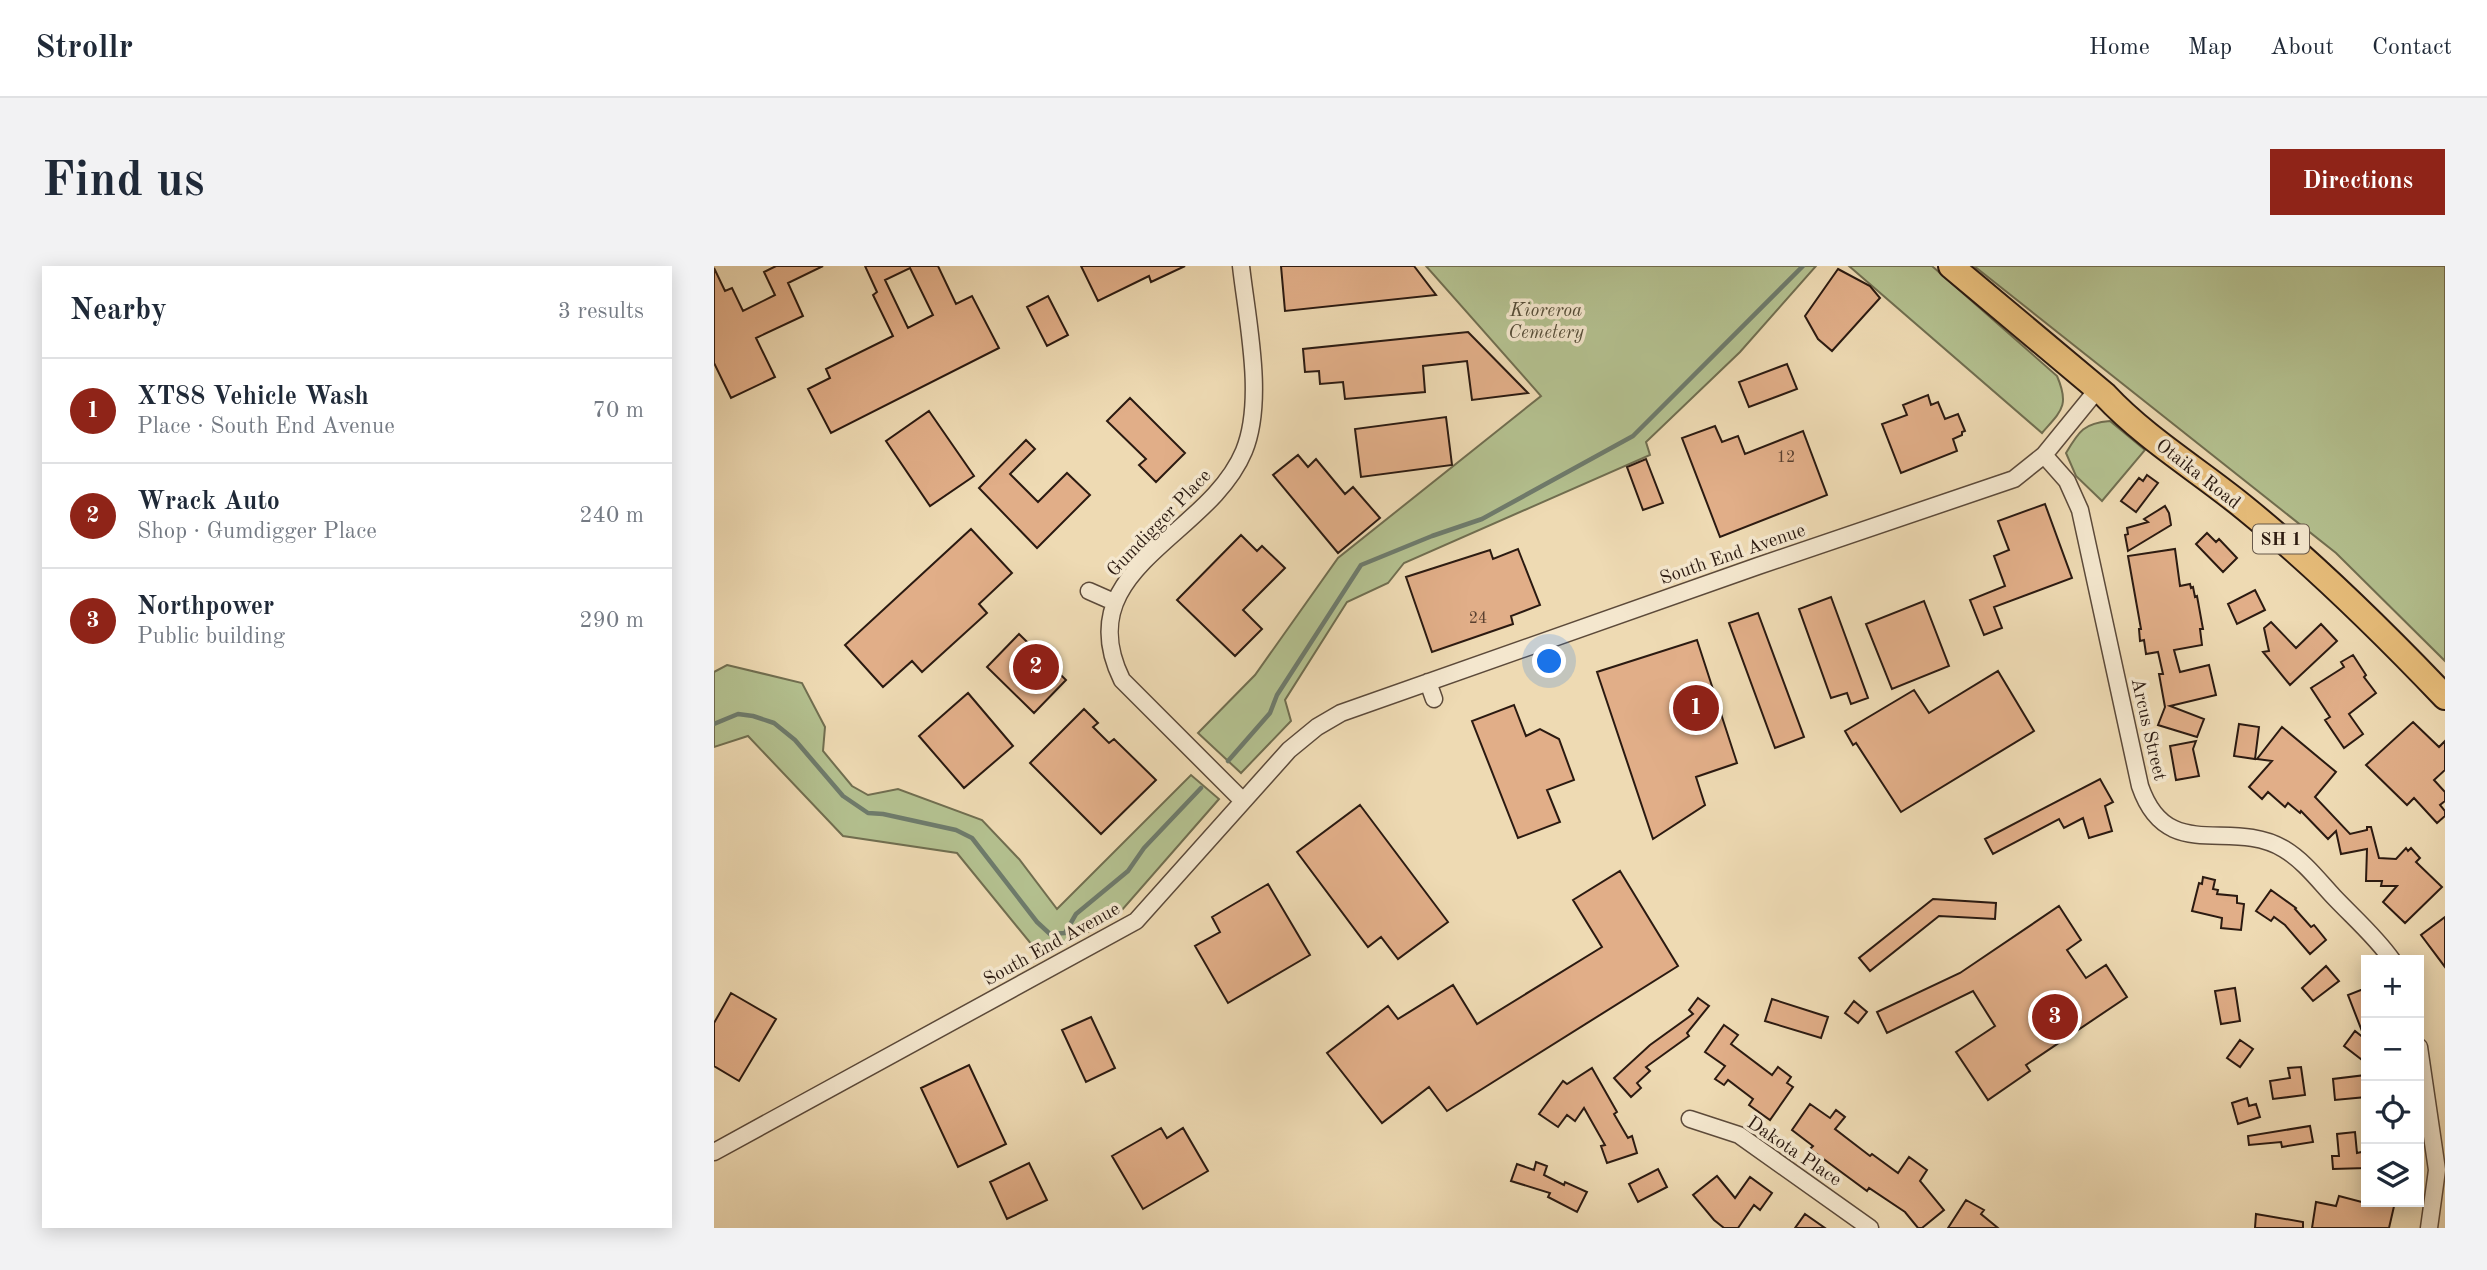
<!DOCTYPE html>
<html lang="en">
<head>
<meta charset="utf-8">
<style>
	:root { --surface:#fff; --page:#f2f2f3; --text:#1f2937; --muted:#747a83; --line:#e0e1e3; --accent:#8f2418 }
	body { margin:0; font-family:"Old Standard TT",serif; background:var(--page); color:var(--text) }
	.controls { position:absolute; right:21px; bottom:21px; display:grid; overflow:hidden; border-radius:0px; box-shadow:0 4px 18px #0003 }
	.controls button { width:63px; height:63px; display:grid; place-items:center; padding:0; border:0; border-bottom:2px solid var(--line); background:var(--surface); color:var(--text); font:35px sans-serif }
	.you { position:absolute; left:836px; top:396px; width:24px; height:24px; margin:-18px; border:5px solid #fff; border-radius:50%; background:#1a73e8; box-shadow:0 0 0 10px #1a73e833 }
	.badge { display:grid; place-items:center; width:46px; height:46px; border-radius:50%; background:var(--accent); color:#fff; font-size:23px; font-weight:700 }
	.pin { position:absolute; translate:-50% -50%; border:4px solid #fff; box-shadow:0 2px 7px #0006 }
	.list { margin:0; padding:0; list-style:none }
	h2 { display:flex; justify-content:space-between; align-items:center; height:91px; margin:0; padding:0 28px; font-size:30px }
	h2 small { font-size:23px; font-weight:400; color:var(--muted) }
	.list li { display:grid; grid-template-columns:46px 1fr auto; gap:21px; align-items:center; box-sizing:border-box; height:105px; padding:0 28px; border-top:2px solid var(--line) }
	.list b { display:block; font-size:26px; white-space:nowrap }
	.list p { margin:0; font-size:23px; white-space:nowrap; color:var(--muted) }
	.list em { font-size:23px; font-style:normal; color:var(--muted) }
	.icon { flex:none; width:38px; height:38px; fill:none; stroke:currentColor; stroke-width:2; stroke-linecap:round; stroke-linejoin:round }
	.map { position:relative; flex:none; width:1731px; height:962px; overflow:hidden; border-radius:0px }
	header { display:flex; align-items:center; gap:42px; box-sizing:border-box; height:98px; padding:0 35px; background:var(--surface); border-bottom:2px solid var(--line) }
	header strong { font-size:33px }
	nav { display:flex; gap:38px; margin-inline-start:auto; font-size:24px }
	.intro { display:flex; align-items:center; justify-content:space-between; box-sizing:border-box; height:168px; padding:0 42px }
	h1 { margin:0; font-size:49px }
	.button { padding:18px 32px; border-radius:0px; background:var(--accent); color:#fff; font-size:24px; font-weight:700 }
	main { display:flex; gap:42px; padding:0 42px }
	aside { flex:1; background:var(--surface); border-radius:0px; box-shadow:0 4px 18px #0003 }
	.map>svg:first-child { display:block }
</style>
</head>
<body>
<header>
<strong>Strollr</strong>
<nav><a>Home</a><a>Map</a><a>About</a><a>Contact</a></nav>
</header>
<div class="intro"><h1>Find us</h1><a class="button">Directions</a></div>
<main>
<aside>
<h2>Nearby<small>3 results</small></h2>
<ul class="list">
<li><span class="badge">1</span><div><b>XT88 Vehicle Wash</b><p>Place · South End Avenue</p></div><em>70 m</em></li>
<li><span class="badge">2</span><div><b>Wrack Auto</b><p>Shop · Gumdigger Place</p></div><em>240 m</em></li>
<li><span class="badge">3</span><div><b>Northpower</b><p>Public building</p></div><em>290 m</em></li>
</ul>
</aside>
<div class="map">
<svg width="1731" height="962" viewBox="0 0 1731 962">
	<rect width="100%" height="100%" fill="#eedab3"/>
	<filter id="stains"><feTurbulence type="fractalNoise" baseFrequency=".00286" numOctaves="4"/><feColorMatrix values="0 0 0 0 .2 0 0 0 0 .09 0 0 0 0 .02 0 0 0 .5 -.17"/></filter>
	<radialGradient id="worn" r=".72"><stop offset=".6" stop-color="#630" stop-opacity="0"/><stop offset="1" stop-color="#630" stop-opacity=".3"/></radialGradient>
	<path fill="#b4c190" stroke="#706e50" stroke-width="2" d="M712 0H1102L1026 86 932 176 936 189 690 297 674 317 633 336 571 434 577 455 527 507 484 467 541 409 624 292 827 130Z
		M1135 0H1218L1343 110C1356 140 1347 145 1328 167Z
		M1260 0H1731V395L1622 287Z
		M1396 155 1431 184 1388 235 1362 210 1352 187C1365 165 1370 157 1396 155Z
		M13 399 88 417 111 461 109 485 138 520 154 529 184 523 268 554 305 593 343 643 477 509 505 533 401 652 327 690 243 587 129 570 34 470 0 481V406Z"/>
	<g fill="none" stroke-linecap="round" stroke-linejoin="round">
		<path stroke="#6e7b6c" stroke-width="4.5" d="M0 458 24 448 39 450 60 457 81 474 129 530 154 547 169 548 242 564 258 572 323 656 336 668 351 667 362 648 414 605 430 582 487 522
			M514 495 556 447 563 429 647 299 718 270 768 253 919 170 1089 0"/>
	</g>
	<path fill="#e1ae88" stroke="#2b1a11" stroke-width="2" fill-rule="evenodd" d="M62 0H109L74 17 89 50 42 72 61 111 17 132 0 97V2L11 25 18 22 29 45 61 29 50 6Z
		M151 0H224L242 38 258 30 285 82 117 167 94 123 116 112 112 103 179 70 159 29 163 26ZM196 2 219 49 194 62 171 14Z
		M367 0H471L437 16 435 10 384 35Z
		M567 0H700L722 29 571 45Z
		M1124 3 1156 20 1166 32 1118 85 1104 73 1091 50Z
		M334 30 354 69 333 80 313 41Z
		M754 66 814 127 758 134 753 95 709 100 711 126 631 133 629 116 606 118 605 105 591 106 589 83Z
		M1073 98 1083 123 1035 141 1025 116Z
		M1214 129 1217 139 1224 136 1231 153 1244 148 1251 165 1248 166V169L1239 173 1243 185 1187 207 1168 158 1193 149 1189 139Z
		M416 132 471 187 442 216 425 199 432 193 393 155Z
		M215 145 260 210 216 240 172 175Z
		M732 151 738 199 647 211 641 163Z
		M1001 160 1008 176 1024 170 1031 188 1089 165 1113 229 1006 271 968 172Z
		M312 174 321 183 296 208 324 236 353 207 376 229 323 282 265 222Z
		M584 189 594 201 602 193 631 228 639 221 666 252 624 287 559 209Z
		M932 193 949 237 929 244 913 201Z
		M1433 209 1444 217 1422 246 1407 235 1425 212 1429 215Z
		M1331 238 1358 312 1280 341 1288 362 1270 369 1256 334 1291 320 1280 290 1295 284 1284 255Z
		M1451 240 1455 247 1457 259 1414 285 1411 269 1414 268 1413 262 1434 256 1430 253Z
		M257 263 298 307 265 338 273 347 208 406 198 395 169 421 131 379Z
		M1493 267 1502 276 1505 273 1523 292 1509 306 1482 278Z
		M527 269 543 285 548 280 571 302 529 344 548 363 521 390 463 334Z
		M804 283 826 339 797 350 799 358 718 386 692 311 776 284 779 293Z
		M1461 283 1466 320 1476 318 1477 322 1479 321 1481 331 1483 330 1489 363H1486L1488 379 1460 384 1466 406 1495 399 1502 429 1456 440 1490 453 1483 471 1444 459 1451 441 1445 408H1449L1444 386 1432 388 1430 374 1426 375 1425 363H1427L1414 290Z
		M1541 324 1551 344 1523 358 1514 338Z
		M1117 331 1154 432 1137 438 1133 427 1117 432 1085 343Z
		M1210 335 1235 400 1178 423 1152 358Z
		M1044 347 1090 471 1061 482 1015 357Z
		M1557 356 1582 382 1607 358 1623 375 1576 419 1549 386 1555 385 1550 362Z
		M305 368 352 414 320 447 273 401Z
		M983 374 1023 497 982 511 991 539 939 573 883 406Z
		M1639 389 1652 409 1650 411 1662 427 1635 448 1649 468 1630 482 1611 454 1616 451 1597 422 1630 401 1627 396Z
		M1284 405 1320 465 1187 546 1142 477 1139 479 1131 465 1200 424 1215 447Z
		M254 427 299 480 250 522 205 470Z
		M800 439 812 470 826 463 845 473 860 514 833 524 846 556 804 572 758 455Z
		M370 443 384 457 379 461 395 477 400 473 442 514 387 568 316 497Z
		M1699 456 1725 481 1731 475V504L1720 514 1731 526V535L1726 539 1731 545V550L1723 557 1700 532 1693 539 1652 499Z
		M1525 458 1545 461 1541 493 1520 490Z
		M1568 461 1622 506 1601 531 1636 568 1653 564V561H1657L1665 592 1682 593 1692 582 1694 585 1697 582 1706 592 1702 596 1728 621 1691 657 1669 636 1683 620H1667L1668 615H1652L1653 583 1627 588 1622 565 1614 573 1587 545 1586 547 1574 537 1571 541 1554 526 1548 533 1535 521 1558 495 1543 493Z
		M1482 475 1479 483 1485 510 1462 514 1456 480Z
		M1386 513 1399 536 1391 540 1398 565 1375 572 1369 552 1350 562 1345 553 1279 588 1271 573Z
		M646 539 734 656 684 693 667 671 654 681 583 586Z
		M906 605 964 700 733 845 715 821 668 857 613 787 674 740 684 753 739 719 763 758 888 681 859 634Z
		M1489 611 1501 614 1499 623 1504 624 1503 628 1523 630V637L1530 638 1527 664 1507 662 1508 652 1478 645 1485 617 1488 618Z
		M554 618 596 689 514 737 481 680 506 666 498 651Z
		M1557 624 1582 642 1581 643 1597 661 1600 659 1612 674 1596 688 1571 659 1560 651 1557 655 1542 645Z
		M1219 633 1282 637 1281 653 1225 650 1156 705 1145 692Z
		M1345 640 1367 674 1353 684 1372 712 1392 699 1413 731 1312 799 1316 805 1274 834 1242 786 1281 760 1259 725 1173 767 1163 746 1246 707Z
		M1731 651V701L1707 669Z
		M1612 700 1625 715 1599 735 1588 722Z
		M1521 722 1526 755 1507 758 1501 725Z
		M1652 722V797L1630 780 1641 765 1651 773 1634 729Z
		M17 727 62 753 25 815 0 800V757Z
		M984 732 995 740 973 767 975 770 932 801 936 805 923 817 927 822 917 831 900 812 936 779 979 748 975 744Z
		M1058 733 1114 751 1107 772 1051 755Z
		M1140 735 1153 746 1144 757 1131 747Z
		M377 751 401 802 372 816 348 764Z
		M1010 759 1024 769 1017 778 1058 809 1064 801 1077 811 1073 817 1079 821 1056 854 1035 839 1039 833 1014 814 1010 819 1001 813 1011 800 991 786Z
		M1526 774 1539 783 1526 801 1513 792Z
		M255 799 292 878 244 901 207 822Z
		M1587 801 1591 829 1559 833 1556 815 1576 812 1574 802Z
		M878 802 903 846 900 848 914 872 918 870 923 887 893 897 887 880 891 879 870 842 861 855 853 849 844 861 825 848 849 815 853 818Z
		M1652 809V831L1621 834 1619 813Z
		M1533 832 1535 840 1542 838 1546 851 1524 858 1518 837Z
		M1096 838 1116 852 1122 844 1131 851 1121 863 1156 890 1158 888 1184 907 1195 891 1213 904 1206 915 1230 944 1208 962H1204L1191 946 1155 922 1153 925 1096 883 1099 880 1078 864Z
		M1596 860 1599 876 1568 881 1567 876 1535 879 1534 870Z
		M447 862 453 872 469 862 494 905 429 943 398 890Z
		M1641 866 1643 887 1652 885V902L1619 903 1618 890H1625L1623 868Z
		M822 896 833 900 830 909 850 919 851 916 873 926 863 946 834 931 836 927 797 915 803 898 820 904Z
		M315 897 333 934 293 953 276 916Z
		M944 903 953 921 924 936 915 918Z
		M1003 910 1021 932 1036 911 1058 927 1046 944 1040 939 1024 962H1010L1000 954 979 929Z
		M1625 930 1659 939V936H1681L1675 962H1598L1602 936 1622 940Z
		M1252 934 1270 944 1267 948 1284 962H1234Z
		M1091 948 1111 962H1081Z
		M1542 948 1589 956V962H1541Z"/>
	<g fill="none" stroke-linecap="round" stroke-linejoin="round">
		<g stroke="#5c4a3a" stroke-width="19">
			<path id="minor" d="M527 0C533 54 551 134 530 185 494 272 353 302 408 414L528 534
				M1330 189 1353 215 1366 244 1426 520C1453 599 1516 551 1570 583 1590 595 1605 615 1620 631 1640 652 1662 671 1678 694
				M375 325 400 336
				M714 416 720 433
				M1705 781 1723 904 1715 962
				M976 853 1025 869 1156 962
				M0 886 422 655 575 484 603 461 627 447 1044 300 1300 213 1330 189 1383 124"/>
		</g>
		<g stroke="#2b1a11" stroke-width="28">
			<path id="highway" d="M1237 0 1391 129C1432 173 1486 205 1532 243 1603 301 1668 365 1731 431"/>
		</g>
		<use href="#minor" stroke="#f4e7ce" stroke-width="16"/>
		<use href="#highway" stroke="#e7bd7a" stroke-width="24"/>
	</g>
	<g text-anchor="middle" stroke-width="7" stroke-linejoin="round" paint-order="stroke">
		<g font-size="16" fill="#583f2f">
			<text x="1072" y="196">12</text>
			<text x="764" y="357">24</text>
		</g>
		<rect fill="#f4e7ce" stroke="#67584a" stroke-width="2" x="1539" y="258.5" width="56" height="29" rx="5"/>
		<g font-size="18" font-weight="bold" fill="#2b1a11">
			<text x="1567" y="279">SH 1</text>
		</g>
		<g font-size="19" font-style="italic" fill="#544c37" stroke="#f4e7ce">
			<text x="832" y="50">Kioreroa<tspan x="832" dy="22">Cemetery</tspan></text>
		</g>
		<g font-size="19" fill="#2b1a11" stroke="#f4e7ce">
			<text transform="translate(1485 207) rotate(38)" y="7">Otaika Road</text>
			<text transform="translate(444 256) rotate(-46)" y="7">Gumdigger Place</text>
			<text transform="translate(1018 287) rotate(-19)" y="7">South End Avenue</text>
			<text transform="translate(1436 463) rotate(77)" y="7">Arcus Street</text>
			<text transform="translate(337 677) rotate(-29)" y="7">South End Avenue</text>
			<text transform="translate(1081 884) rotate(34)" y="7">Dakota Place</text>
		</g>
	</g>
	<rect width="100%" height="100%" filter="url(#stains)"/>
	<rect width="100%" height="100%" fill="url(#worn)"/>
</svg>
<div class="controls">
<button>+</button>
<button>−</button>
<button><svg class="icon" aria-label="locate" viewBox="0 0 24 24"><circle cx="12" cy="12" r="6"/><path d="M12 2v4M12 18v4M2 12h4M18 12h4"/></svg></button>
<button><svg class="icon" aria-label="layers" viewBox="0 0 24 24"><path d="M12 4l9 5-9 5-9-5zM3 14l9 5 9-5"/></svg></button>
</div>
<div class="you"></div>
<div class="pin badge" style="left:982px;top:442px">1</div>
<div class="pin badge" style="left:322px;top:401px">2</div>
<div class="pin badge" style="left:1341px;top:751px">3</div>
</div>
</main>
</body>
</html>
